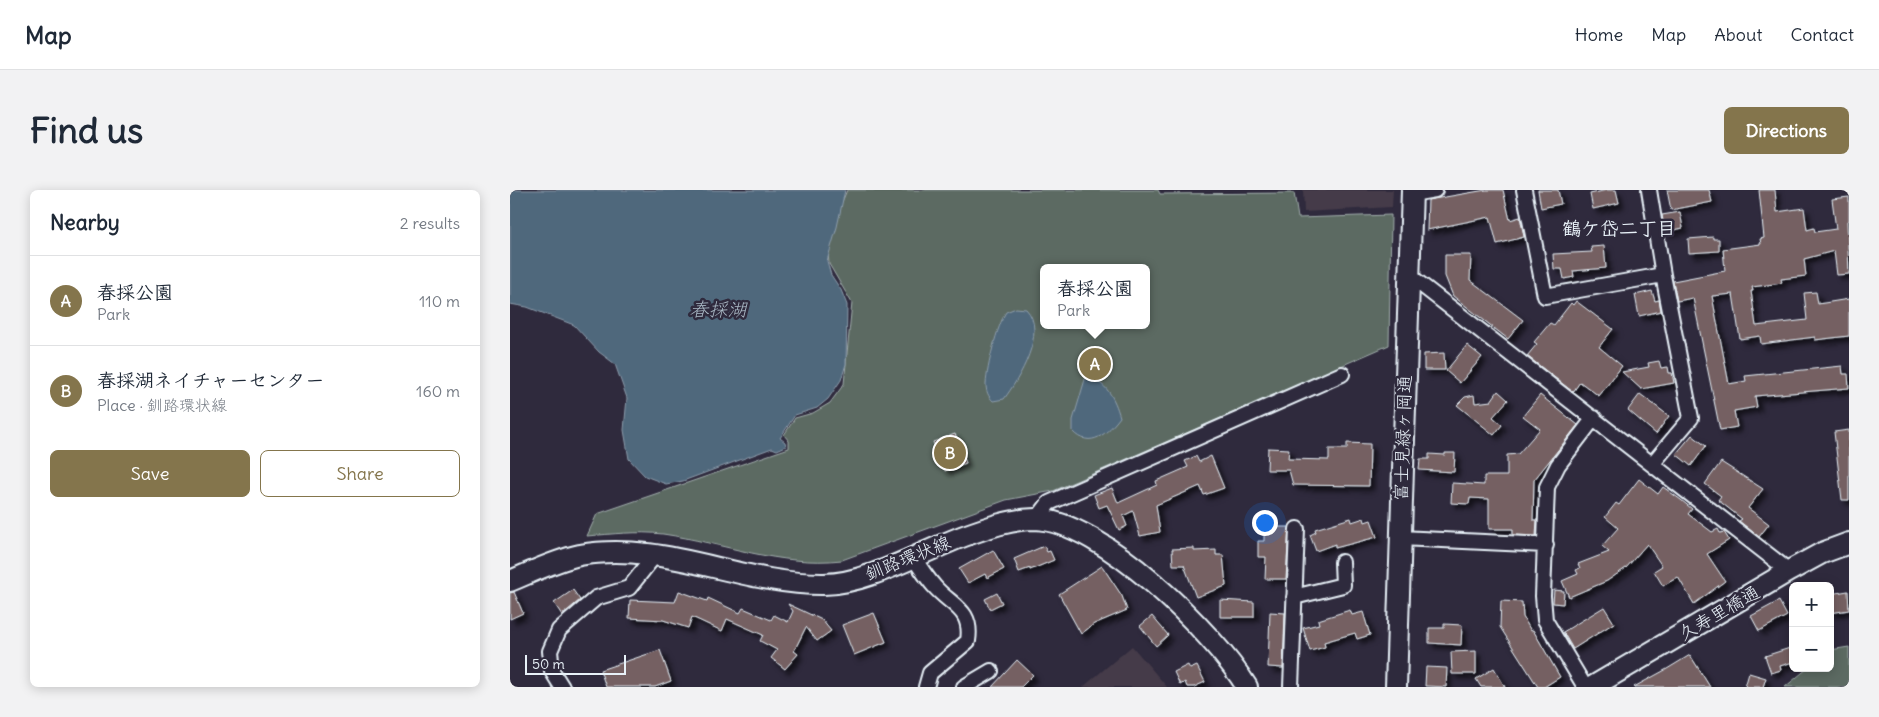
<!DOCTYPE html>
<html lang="en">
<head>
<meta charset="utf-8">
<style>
	:root { --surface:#fff; --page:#f2f2f3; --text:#1f2937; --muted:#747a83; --line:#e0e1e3; --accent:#84754c }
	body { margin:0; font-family:Delius,"Klee One",sans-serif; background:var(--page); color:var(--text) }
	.controls { position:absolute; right:15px; bottom:15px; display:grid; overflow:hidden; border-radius:8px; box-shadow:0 2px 12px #0003 }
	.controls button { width:45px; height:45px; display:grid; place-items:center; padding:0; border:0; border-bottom:1px solid var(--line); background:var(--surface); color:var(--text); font:25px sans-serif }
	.scale { position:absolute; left:15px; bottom:12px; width:101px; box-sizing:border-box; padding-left:5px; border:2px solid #e8f1f8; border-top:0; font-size:14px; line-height:18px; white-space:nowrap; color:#e8f1f8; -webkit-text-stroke:4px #2f2a3d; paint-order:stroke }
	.you { position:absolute; left:754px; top:332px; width:18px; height:18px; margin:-12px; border:4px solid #fff; border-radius:50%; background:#1a73e8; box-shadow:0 0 0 8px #1a73e833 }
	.badge { display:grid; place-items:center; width:32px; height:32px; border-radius:50%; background:var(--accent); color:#fff; font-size:16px; font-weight:700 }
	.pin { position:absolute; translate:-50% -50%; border:2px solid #fff; box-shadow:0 1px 5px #0006 }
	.popup { position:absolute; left:530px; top:74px; width:110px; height:65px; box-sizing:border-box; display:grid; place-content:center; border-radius:8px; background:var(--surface); filter:drop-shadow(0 1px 4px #0005); font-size:16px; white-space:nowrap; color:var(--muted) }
	.popup b { font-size:19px; color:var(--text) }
	.popup::after { content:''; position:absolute; left:50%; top:100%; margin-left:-10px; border:10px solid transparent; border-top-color:var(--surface) }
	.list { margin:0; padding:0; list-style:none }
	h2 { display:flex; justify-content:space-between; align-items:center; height:65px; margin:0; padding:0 20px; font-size:21px }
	h2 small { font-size:16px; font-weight:400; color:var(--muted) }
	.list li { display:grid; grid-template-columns:32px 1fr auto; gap:15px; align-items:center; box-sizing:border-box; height:90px; padding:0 20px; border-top:1px solid var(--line) }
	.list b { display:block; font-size:19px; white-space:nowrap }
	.list p { margin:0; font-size:16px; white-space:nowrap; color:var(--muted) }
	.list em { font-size:16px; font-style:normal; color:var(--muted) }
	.actions { display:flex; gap:10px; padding:15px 20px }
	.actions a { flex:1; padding:11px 0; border:1px solid var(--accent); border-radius:8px; text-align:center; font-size:18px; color:var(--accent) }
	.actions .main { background:var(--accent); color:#fff }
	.map { position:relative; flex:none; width:1339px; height:497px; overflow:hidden; border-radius:8px }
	header { display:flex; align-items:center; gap:30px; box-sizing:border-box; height:70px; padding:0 25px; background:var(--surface); border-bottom:1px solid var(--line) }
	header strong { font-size:24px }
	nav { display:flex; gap:28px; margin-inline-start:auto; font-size:18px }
	.intro { display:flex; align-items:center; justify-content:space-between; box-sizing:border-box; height:120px; padding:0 30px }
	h1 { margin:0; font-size:35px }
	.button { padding:12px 22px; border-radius:8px; background:var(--accent); color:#fff; font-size:18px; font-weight:700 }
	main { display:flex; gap:30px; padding:0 30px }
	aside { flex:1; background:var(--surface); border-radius:8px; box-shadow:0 2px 12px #0003 }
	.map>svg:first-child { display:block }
</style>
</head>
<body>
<header>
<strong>Map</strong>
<nav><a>Home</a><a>Map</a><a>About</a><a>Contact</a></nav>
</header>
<div class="intro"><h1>Find us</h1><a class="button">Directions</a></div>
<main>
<aside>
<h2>Nearby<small>2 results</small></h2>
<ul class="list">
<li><span class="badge">A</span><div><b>春採公園</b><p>Park</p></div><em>110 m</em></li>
<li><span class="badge">B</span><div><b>春採湖ネイチャーセンター</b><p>Place · 釧路環状線</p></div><em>160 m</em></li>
</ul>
<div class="actions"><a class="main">Save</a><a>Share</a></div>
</aside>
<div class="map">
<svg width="1339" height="497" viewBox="0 0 1339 497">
	<defs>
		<filter id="shadow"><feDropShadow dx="4.5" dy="4.5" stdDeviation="2.5" flood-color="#0009"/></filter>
	</defs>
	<rect width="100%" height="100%" fill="#2f2a3d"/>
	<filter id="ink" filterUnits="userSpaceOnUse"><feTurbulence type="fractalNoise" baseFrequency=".02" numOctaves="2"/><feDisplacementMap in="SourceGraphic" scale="10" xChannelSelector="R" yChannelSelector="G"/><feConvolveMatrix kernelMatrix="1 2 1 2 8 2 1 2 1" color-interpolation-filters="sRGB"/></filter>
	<g filter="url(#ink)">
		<path fill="#443a48" d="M793 0H883L882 17 794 22Z
			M622 456 657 497H573Z"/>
		<path fill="#5c6b62" stroke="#a2aead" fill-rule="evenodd" d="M337 0H648L650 4 784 3 788 28 881 25 879 155 543 301 496 310 332 370C269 377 214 353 153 344 127 341 102 344 77 346L87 324 279 258V251L274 245 285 228 303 223 320 213 334 194 342 113 319 74 317 50 320 26 332 12ZM534 78H636V135H534Z
			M1339 457V497H1275L1298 478H1320V460Z"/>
		<path fill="#50677b" stroke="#8d9ead" d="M0 0H335L327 37 317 71 321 85 331 100 337 115 336 174 331 190 318 209 307 218 285 225 270 248 275 252 276 256 267 260 262 258 173 291 156 294 135 286 119 269 114 240 117 208 105 174 89 162 64 135 17 117 0 114Z
			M506 118 516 119C538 141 509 189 494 209L483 211C478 206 476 201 476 194 477 177 487 136 496 122Z
			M576 186C597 193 604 207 610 227 598 243 580 260 563 241V230Z"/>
		<path fill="#756162" stroke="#e8f1f8" filter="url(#shadow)" d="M976 0H993L1000 30 1010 27 1014 47 987 54 980 27 917 40 918 10Z
			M1028 0H1048L1051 14 1031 18Z
			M1097 0H1106L1109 13 1083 19 1080 4Z
			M1157 0H1199L1202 12 1161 20Z
			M1249 0H1265L1267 22 1294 18 1297 40 1304 38 1305 42 1326 39 1322 9 1339 7V31H1337L1339 84 1327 85 1324 61 1294 69 1296 86 1271 89 1272 93 1242 97 1243 101H1241L1246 136 1297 130 1294 103 1306 102 1308 114 1339 109V146L1305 150V147L1251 154 1250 146 1230 149 1223 104 1202 106 1219 194 1236 191 1235 186 1332 176 1333 184H1338L1339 198 1245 206 1247 217 1224 221 1227 237 1210 240 1183 108 1167 111 1163 91 1215 81 1213 59 1251 54 1250 49 1254 48Z
			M1170 22 1173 38 1155 42 1152 25Z
			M1203 47V49H1209V61L1179 63 1178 49Z
			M1094 56 1096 78 1063 81 1064 87 1054 89 1052 79H1044L1043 64 1082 62 1081 57Z
			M935 65H961L960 90 1013 130 998 149 943 106 935 86Z
			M1142 101 1145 111 1149 110 1151 121 1129 126 1125 105Z
			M1066 111 1103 139 1089 157 1112 176 1089 206 1070 192 1063 202 1017 166 1027 154 1024 152 1040 133 1044 135 1061 113 1063 115Z
			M957 155 972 167 950 193 936 181Z
			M934 163 935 180H914V164Z
			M1149 171 1151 178 1158 177 1159 183H1162L1164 193 1131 199 1112 182 1139 177 1138 173Z
			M988 201 998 210 983 227 992 235 984 245 947 215 955 207 964 205 965 213 981 211Z
			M1130 204 1159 226 1146 244 1118 220Z
			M1030 205 1068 235 1024 290 1023 330H1027L1026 346 1003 345V339H979V309L960 308 959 314 941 313 942 293 974 295V286H997V265L1008 264 1030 239 1013 226Z
			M1339 240V310H1332L1324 242Z
			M445 244 456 273 435 281 423 252Z
			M1182 245 1196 256 1181 276 1166 264Z
			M837 253 860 254 859 296 783 295 779 280H757L758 258 779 259 778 269 819 270V259H837Z
			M935 263H945L944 282 909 280 910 269H919V264L935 265Z
			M686 266 689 272 701 266 714 298 694 305 690 296 646 315 650 342 630 346 623 321 613 326 617 336 609 340 597 315 589 318 584 305 602 298 608 313 647 295 646 291 678 277 675 271Z
			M1211 272 1253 299 1238 318 1259 334 1249 347 1229 331 1232 329 1208 310 1211 306 1195 294Z
			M1129 289 1148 304 1153 297 1171 310 1182 319 1178 324 1202 342 1208 339 1210 343 1214 342 1219 350 1197 364 1215 391 1184 414 1168 387 1153 396 1144 381 1152 376 1137 354 1116 378 1097 391 1059 407 1052 391 1068 384 1066 380 1070 378 1068 374 1099 362 1092 356 1108 338 1095 327 1106 313 1109 315Z
			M841 328 842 332 854 328 855 332 861 330 867 347 825 358V354L806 361 800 345 806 342 805 339Z
			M762 337H779L776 389H755L756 367H748V351H754V341H762Z
			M534 356 537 362 540 361 544 370 520 380V378L509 382 504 369Z
			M684 358V361L706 360V365H713L716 396 686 407 674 375H663L662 359Z
			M483 360 494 379 477 388 475 384 458 393 449 379Z
			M592 376 612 406 617 420 584 434 571 444 549 404Z
			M63 400 70 410 52 425 44 413Z
			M1044 400 1054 401 1053 414 1043 413Z
			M169 401 197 411 198 408 230 423 233 418 261 430 264 425 278 432 283 421 278 414 312 430 321 441 307 451 296 437 284 461 288 464 275 479 261 468 267 460 250 451 253 445 217 429 212 441 182 427 178 438 153 430 119 428 120 410 165 412Z
			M1338 401 1339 420 1320 423V404Z
			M4 402 13 423 0 429V403Z
			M487 403 492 413 480 419 475 409Z
			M710 410 744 412V427H710Z
			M991 411 1012 412 1013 427 1021 441 1023 440 1050 487 1034 497H1028L990 437Z
			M1269 411 1277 426 1249 441 1241 426Z
			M1094 417 1104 433 1063 459 1053 442Z
			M840 420 842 425 853 422 860 445 847 449 845 443 814 452 815 457 800 461 793 438 809 434 808 430Z
			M760 422 775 423 773 478 758 477Z
			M364 423 376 452 344 465 332 435Z
			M642 426 658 445 646 456 630 436Z
			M934 434 952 435 951 455 919 453V438H934Z
			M1283 457V472L1270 476 1271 480 1261 483 1255 466Z
			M150 460 161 491 145 497H96L90 480Z
			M966 461V484H942L941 462Z
			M1180 465 1200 497H1124L1157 479Z
			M507 470 523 485 511 497H482Z
			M678 475 680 479 687 476 695 492 684 497H677L675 492 670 495 664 482Z
			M916 477 937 478 936 497 915 496Z
			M984 478 995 497H971L966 489Z
			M1239 483 1256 488 1253 497H1235Z"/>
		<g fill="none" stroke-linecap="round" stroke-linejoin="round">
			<g stroke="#e8f1f8" stroke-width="18">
				<path id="street" d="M1014 0 1035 106 1153 85 1181 228 1143 273
					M1139 0 1153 85
					M902 4 925 0
					M900 86 1279 381
					M527 329 539 313 832 184
					M890 348 1036 355
					M403 367C410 377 416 387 424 396 441 416 463 419 458 451L420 483 416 497
					M784 407 833 395 832 372
					M52 497 42 481 40 461 49 440 86 408 119 398 146 364
					M454 497 481 481
					M781 497 787 339
					M1075 497 1035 430 1033 406 1037 297 1048 275 1084 228"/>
			</g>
			<g stroke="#e8f1f8" stroke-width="24">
				<path id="secondary" d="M0 391C22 382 46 370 70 365 153 350 231 395 314 394 357 394 413 361 454 346 476 338 501 329 525 329 592 331 704 443 737 497
					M886 497 902 0
					M1082 497 1279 381 1312 363 1339 353"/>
			</g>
			<use href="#street" stroke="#2f2a3d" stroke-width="14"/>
			<use href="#secondary" stroke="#2f2a3d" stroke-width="20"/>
		</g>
	</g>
	<g text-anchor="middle" stroke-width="5" stroke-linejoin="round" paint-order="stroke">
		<g font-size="18" fill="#e8f1f8" stroke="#2f2a3d">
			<text transform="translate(893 248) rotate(-88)" y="6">富士見緑ヶ岡通</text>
			<text transform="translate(398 368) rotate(-22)" y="6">釧路環状線</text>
			<text transform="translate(1209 423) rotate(-30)" y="6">久寿里橋通</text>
		</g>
		<g font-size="19" font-weight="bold" fill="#e8f1f8" stroke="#2f2a3d">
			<text x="1109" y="45">鶴ケ岱二丁目</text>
		</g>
		<g font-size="19" font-style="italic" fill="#abbac6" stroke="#2f2a3d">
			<text x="208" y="126">春採湖</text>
		</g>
	</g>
</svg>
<div class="controls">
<button>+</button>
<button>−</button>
</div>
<div class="scale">50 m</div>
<div class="you"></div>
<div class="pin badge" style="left:585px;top:174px">A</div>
<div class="popup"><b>春採公園</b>Park</div>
<div class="pin badge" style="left:440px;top:263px">B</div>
</div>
</main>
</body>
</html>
